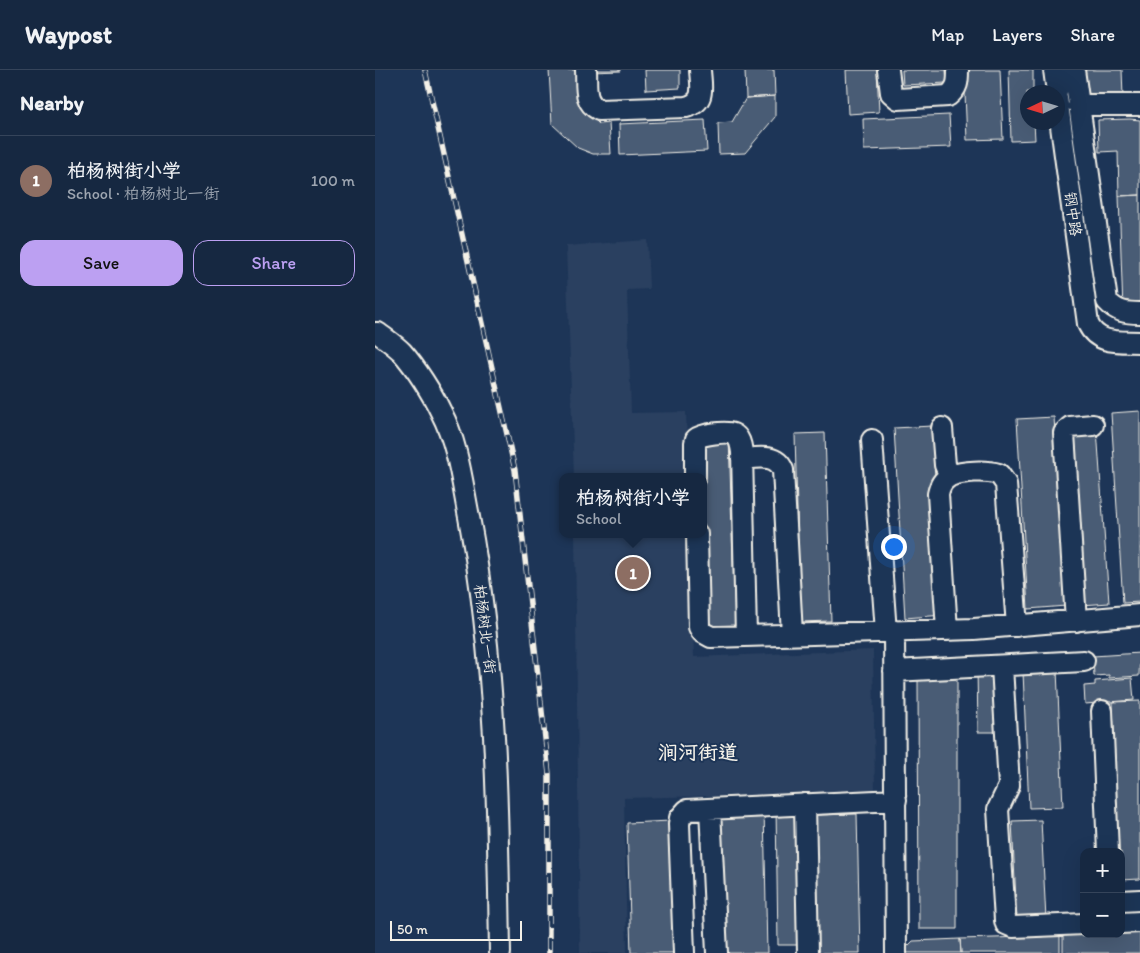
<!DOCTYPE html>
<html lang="en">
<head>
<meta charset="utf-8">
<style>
	:root { --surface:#162841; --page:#23344c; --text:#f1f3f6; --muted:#9ea6b1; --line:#35445a; --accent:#bca0f2 }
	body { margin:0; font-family:Itim,"LXGW WenKai TC",sans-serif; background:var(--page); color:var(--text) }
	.controls { position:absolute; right:15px; bottom:15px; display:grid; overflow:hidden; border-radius:10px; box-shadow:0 5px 20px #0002 }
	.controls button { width:45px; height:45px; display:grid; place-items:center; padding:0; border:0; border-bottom:1px solid var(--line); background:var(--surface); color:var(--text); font:25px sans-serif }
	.compass { position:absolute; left:645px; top:15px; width:45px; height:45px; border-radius:50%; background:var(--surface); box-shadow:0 5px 20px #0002; rotate:266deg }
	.scale { position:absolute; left:15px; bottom:12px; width:132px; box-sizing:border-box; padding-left:5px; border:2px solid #f4f1e8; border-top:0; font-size:14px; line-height:18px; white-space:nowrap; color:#f4f1e8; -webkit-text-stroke:4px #1d3557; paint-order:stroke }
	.you { position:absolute; left:518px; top:476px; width:18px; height:18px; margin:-12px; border:4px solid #fff; border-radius:50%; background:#1a73e8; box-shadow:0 0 0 8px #1a73e833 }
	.badge { display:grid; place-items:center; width:32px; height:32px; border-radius:50%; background:var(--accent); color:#fff; font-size:16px; font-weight:700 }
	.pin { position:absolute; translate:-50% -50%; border:2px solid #fff; box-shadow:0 1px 5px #0006 }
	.popup { position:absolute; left:184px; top:403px; width:148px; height:65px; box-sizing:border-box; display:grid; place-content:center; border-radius:10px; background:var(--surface); filter:drop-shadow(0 1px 4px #0005); font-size:16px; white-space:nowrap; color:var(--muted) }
	.popup b { font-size:19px; color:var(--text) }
	.popup::after { content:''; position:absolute; left:50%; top:100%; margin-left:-10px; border:10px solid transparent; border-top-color:var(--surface) }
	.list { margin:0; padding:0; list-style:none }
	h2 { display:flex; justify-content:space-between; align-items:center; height:65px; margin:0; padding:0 20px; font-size:21px }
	h2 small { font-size:16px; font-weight:400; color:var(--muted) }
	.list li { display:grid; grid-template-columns:32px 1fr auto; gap:15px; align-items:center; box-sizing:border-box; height:90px; padding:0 20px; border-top:1px solid var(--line) }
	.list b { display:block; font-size:19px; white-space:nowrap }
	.list p { margin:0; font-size:16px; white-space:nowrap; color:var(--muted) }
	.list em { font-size:16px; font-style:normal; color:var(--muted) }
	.actions { display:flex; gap:10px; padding:15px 20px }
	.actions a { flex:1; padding:11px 0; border:1px solid var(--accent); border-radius:15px; text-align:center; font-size:18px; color:var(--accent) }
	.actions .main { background:var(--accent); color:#111 }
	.map { position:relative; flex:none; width:765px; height:883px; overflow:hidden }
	header { display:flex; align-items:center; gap:30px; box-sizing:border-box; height:70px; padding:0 25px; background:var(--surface); border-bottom:1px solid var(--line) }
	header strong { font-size:24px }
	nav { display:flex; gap:28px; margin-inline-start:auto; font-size:18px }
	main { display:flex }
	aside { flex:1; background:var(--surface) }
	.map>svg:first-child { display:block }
</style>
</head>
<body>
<header>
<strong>Waypost</strong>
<nav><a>Map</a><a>Layers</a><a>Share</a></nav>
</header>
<main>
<aside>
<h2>Nearby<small></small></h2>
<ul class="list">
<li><span class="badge" style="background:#8d6e63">1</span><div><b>柏杨树街小学</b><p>School · 柏杨树北一街</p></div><em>100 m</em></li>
</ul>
<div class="actions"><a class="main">Save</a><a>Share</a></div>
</aside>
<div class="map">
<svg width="765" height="883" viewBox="0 0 765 883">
	<rect width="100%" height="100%" fill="#1d3557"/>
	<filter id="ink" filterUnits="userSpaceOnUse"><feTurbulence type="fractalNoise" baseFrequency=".02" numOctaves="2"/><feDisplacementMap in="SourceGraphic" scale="10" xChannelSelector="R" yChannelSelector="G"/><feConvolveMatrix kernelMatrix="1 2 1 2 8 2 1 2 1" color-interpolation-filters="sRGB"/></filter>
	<g filter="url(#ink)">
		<path fill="#2a4060" d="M272 170 274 219 252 220 256 343 311 342 313 407H199L191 176Z
			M200 464H315L319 587 498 580 500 722 249 728 252 883H205Z"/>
		<path fill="#485b74" stroke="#f4f1e8" d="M174 0H208L206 36 224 54 234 53 236 84H218L203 78 177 54Z
			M215 0H246V1L215 2Z
			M270 0H305V18L271 20Z
			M370 0H399L400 26 371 28Z
			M471 0H502L504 42 473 44Z
			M527 0H571L572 13 528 15Z
			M589 0H625L628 69 592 70Z
			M634 0H658V22H652V52H659L660 70 636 71Z
			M710 0H747L748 27H711Z
			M400 26V47L370 83 344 84 343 53 357 52 371 28Z
			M574 45 576 77 489 80 488 49Z
			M755 49 765 50V125L744 126 743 81 724 82 723 50Z
			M330 50 332 81 245 85 244 54Z
			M765 125V240L748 241 744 126Z
			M765 341V532L748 533 736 343Z
			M679 347 691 536 653 539 642 349Z
			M557 356 568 545 530 548 519 358Z
			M722 359 734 533 707 535 695 361Z
			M450 363 456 551 425 552 420 364Z
			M354 367 360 555 329 556 328 407 324 368Z
			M765 583 764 606 734 608V605L719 606 718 586Z
			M602 597H621L622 662H603Z
			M682 600 688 737 654 738 648 602Z
			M543 605H582V859H544Z
			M757 608 759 630 710 634 709 616 720 615V611Z
			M765 631V809L746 810V782H743L738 632Z
			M401 737H426L429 875H403Z
			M389 739 392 883H348L346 740Z
			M482 744 485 883H442L439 745Z
			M666 750 671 850 642 851 637 751Z
			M296 751 300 883H256L252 753Z
			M746 862H765V883H688V864H746Z
			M685 866V883H586L585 869Z
			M585 869 586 883H530V879L538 871Z"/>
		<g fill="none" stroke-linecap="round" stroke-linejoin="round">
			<g stroke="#f4f1e8" stroke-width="24">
				<path id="minor" d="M211 0C212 16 208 32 224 40L311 37C331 32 326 17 325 0
					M513 0 516 23 523 29 573 26C583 18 583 12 583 0
					M679 0 682 22
					M699 0 732 231C742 242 751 243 765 243
					M682 27 713 254C723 275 745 271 765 272
					M703 35H765
					M0 263H3C11 269 20 275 27 282 41 298 57 323 66 342 83 374 87 412 94 447 121 591 123 737 125 883
					M567 358 570 395 575 406C589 401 610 400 624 404L631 414 642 556
					M497 370 511 562
					M367 389C382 388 401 383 408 400L417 564
					M320 407V373L321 369C327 364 351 361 358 364 365 367 366 376 367 382L371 566
					M322 464 324 557 327 562 336 567 599 559 765 545
					M701 551 689 363 695 357 718 355
					M572 560 563 424C565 415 567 411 575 406
					M519 561 521 883
					M627 596 634 716 623 739 630 850 631 854 638 857 709 854
					M519 601 709 591
					M727 641 733 782
					M430 734 433 883
					M335 739 342 883
					M746 831 765 830
					M746 853 765 852
					M309 883 304 754 305 748 312 740 521 730"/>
			</g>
			<use href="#minor" stroke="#1d3557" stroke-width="20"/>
			<g stroke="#f4f1e8" stroke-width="5.5">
				<path id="rail" d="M50 0 140 400 174 704V883"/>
			</g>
			<use href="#rail" stroke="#1d3557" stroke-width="4" stroke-dasharray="11" stroke-linecap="butt"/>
		</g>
	</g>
	<g text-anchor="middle" stroke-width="4" stroke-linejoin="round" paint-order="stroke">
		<g font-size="15" fill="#f4f1e8" stroke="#1d3557">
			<text transform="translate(698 144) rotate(82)" y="5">钢中路</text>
			<text transform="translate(110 559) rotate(83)" y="5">柏杨树北一街</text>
		</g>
		<g font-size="20" font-weight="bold" fill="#f4f1e8" stroke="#1d3557">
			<text x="323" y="689">涧河街道</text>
		</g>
	</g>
</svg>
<div class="controls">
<button>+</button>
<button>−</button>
</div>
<svg class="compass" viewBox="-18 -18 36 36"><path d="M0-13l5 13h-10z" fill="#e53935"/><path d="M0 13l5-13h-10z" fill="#9ea6b1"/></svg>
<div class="scale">50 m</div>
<div class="you"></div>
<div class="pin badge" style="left:258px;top:503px;background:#8d6e63">1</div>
<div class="popup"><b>柏杨树街小学</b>School</div>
</div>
</main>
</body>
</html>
